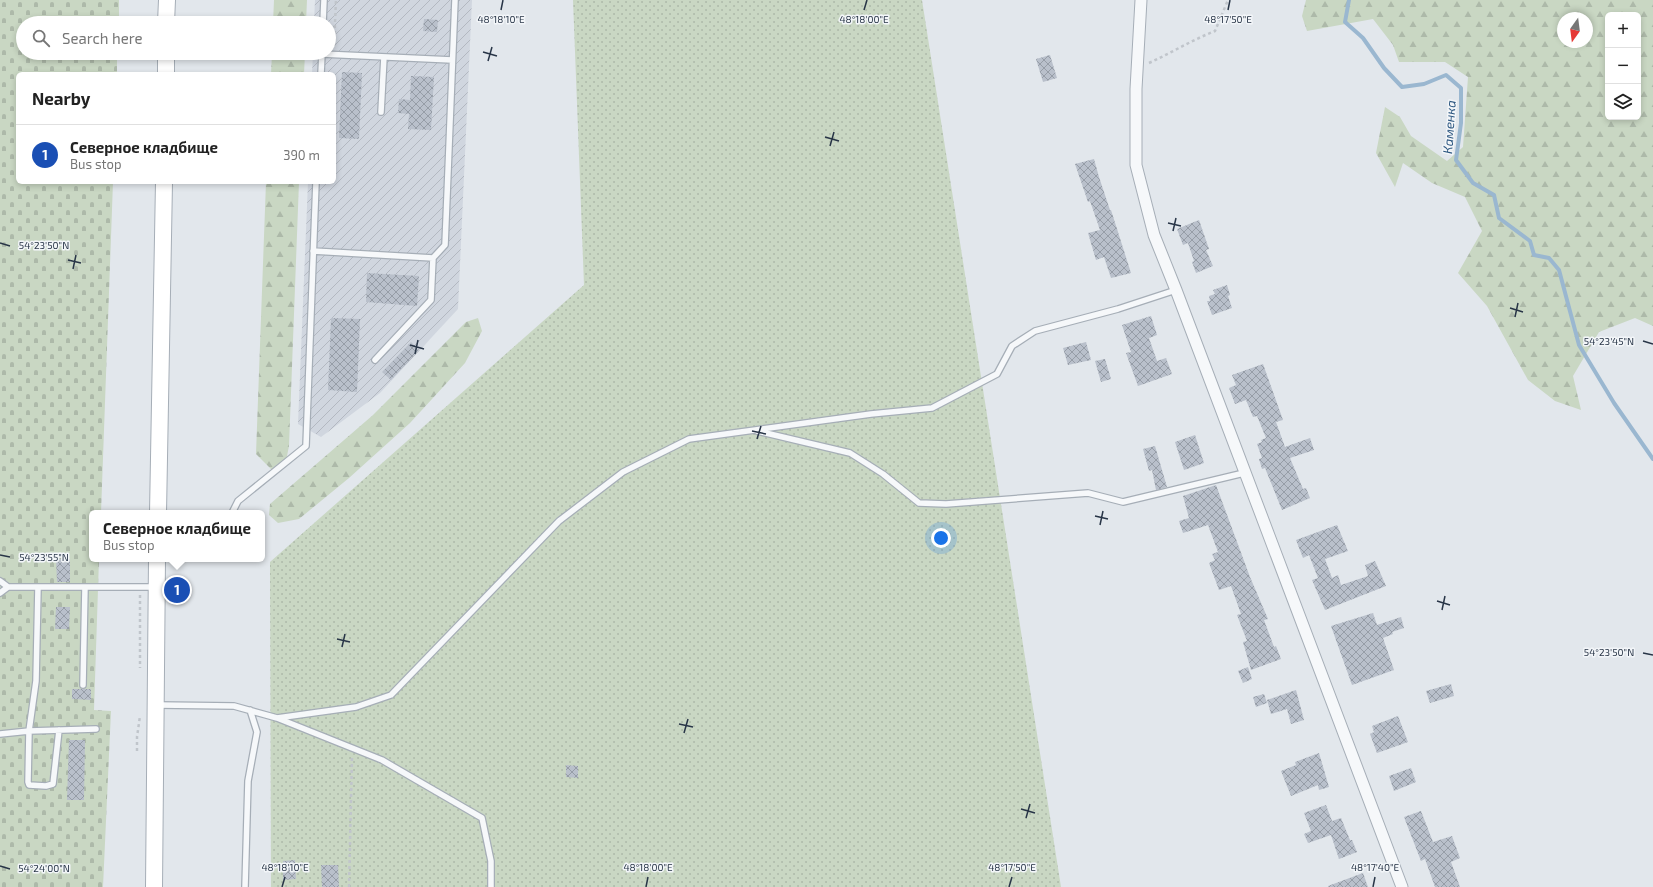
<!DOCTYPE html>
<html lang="en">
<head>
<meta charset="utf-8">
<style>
	:root { --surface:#fff; --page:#f6f6f6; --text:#222; --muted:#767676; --line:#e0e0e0; --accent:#b45309 }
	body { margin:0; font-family:"Exo 2",sans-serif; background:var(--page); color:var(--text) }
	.controls { position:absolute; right:12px; top:12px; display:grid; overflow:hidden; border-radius:6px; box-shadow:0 2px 6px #0003 }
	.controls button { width:36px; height:36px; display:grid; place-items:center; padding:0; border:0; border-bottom:1px solid var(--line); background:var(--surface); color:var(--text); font:20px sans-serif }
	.compass { position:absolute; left:1557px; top:12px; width:36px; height:36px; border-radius:50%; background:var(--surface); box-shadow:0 2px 6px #0003; rotate:194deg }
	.you { position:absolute; left:941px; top:538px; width:14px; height:14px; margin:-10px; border:3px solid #fff; border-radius:50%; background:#1a73e8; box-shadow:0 0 0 6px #1a73e833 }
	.badge { display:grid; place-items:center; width:26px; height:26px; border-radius:50%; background:var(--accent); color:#fff; font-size:13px; font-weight:700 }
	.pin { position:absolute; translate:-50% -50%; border:2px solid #fff; box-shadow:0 1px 4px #0006 }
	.popup { position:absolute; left:89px; top:510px; width:176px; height:52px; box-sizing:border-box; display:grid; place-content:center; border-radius:6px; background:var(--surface); filter:drop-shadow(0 1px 3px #0005); font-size:13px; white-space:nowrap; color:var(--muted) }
	.popup b { font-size:15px; color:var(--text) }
	.popup::after { content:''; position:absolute; left:50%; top:100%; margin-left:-8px; border:8px solid transparent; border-top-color:var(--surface) }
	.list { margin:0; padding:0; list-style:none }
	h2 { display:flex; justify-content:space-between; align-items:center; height:52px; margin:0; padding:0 16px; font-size:17px }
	h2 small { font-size:13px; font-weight:400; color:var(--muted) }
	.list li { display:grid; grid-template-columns:26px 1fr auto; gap:12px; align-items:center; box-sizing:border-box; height:60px; padding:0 16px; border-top:1px solid var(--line) }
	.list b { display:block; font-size:15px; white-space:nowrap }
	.list p { margin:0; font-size:13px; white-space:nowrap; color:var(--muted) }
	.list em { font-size:13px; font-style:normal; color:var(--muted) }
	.icon { flex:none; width:22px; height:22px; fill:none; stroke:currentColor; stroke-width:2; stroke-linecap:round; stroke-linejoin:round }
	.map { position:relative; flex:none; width:1653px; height:887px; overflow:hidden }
	.search { position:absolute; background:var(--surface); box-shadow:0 2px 6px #0003; left:16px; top:16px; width:320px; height:44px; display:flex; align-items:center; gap:10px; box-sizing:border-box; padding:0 14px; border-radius:22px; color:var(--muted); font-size:15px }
	.panel { position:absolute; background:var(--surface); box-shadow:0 2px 6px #0003; left:16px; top:72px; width:320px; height:112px; border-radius:6px }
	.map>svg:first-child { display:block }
</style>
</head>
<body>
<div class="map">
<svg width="1653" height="887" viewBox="0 0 1653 887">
	<defs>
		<pattern id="industrial-furrows" width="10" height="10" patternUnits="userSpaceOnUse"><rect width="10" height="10" fill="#d0d6df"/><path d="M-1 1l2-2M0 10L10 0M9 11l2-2" fill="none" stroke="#b3b8c1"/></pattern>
		<pattern id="forest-firs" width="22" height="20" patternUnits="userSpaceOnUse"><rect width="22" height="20" fill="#c9d7c3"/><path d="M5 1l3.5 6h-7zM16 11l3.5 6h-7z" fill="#adb9a9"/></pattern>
		<pattern id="cemetery-stones" width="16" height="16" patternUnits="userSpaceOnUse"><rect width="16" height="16" fill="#c9d7c3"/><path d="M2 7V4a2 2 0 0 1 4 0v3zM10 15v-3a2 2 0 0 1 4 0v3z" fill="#adb9a9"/></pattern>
		<pattern id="park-dots" width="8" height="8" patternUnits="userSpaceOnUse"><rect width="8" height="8" fill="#c9d7c3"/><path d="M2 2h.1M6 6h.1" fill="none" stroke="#adb9a9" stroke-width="1.8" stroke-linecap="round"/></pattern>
		<pattern id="building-cross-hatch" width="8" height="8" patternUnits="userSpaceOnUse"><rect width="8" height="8" fill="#b9c0cb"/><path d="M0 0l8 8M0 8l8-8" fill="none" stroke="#969da7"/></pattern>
	</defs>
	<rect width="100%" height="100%" fill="#e2e7ec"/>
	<path fill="url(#industrial-furrows)" d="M315 0H472L458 309 380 393 321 437 298 424 308 182H334V74H312L313 53H329V23H314Z"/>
	<path fill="url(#forest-firs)" fill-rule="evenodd" d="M274 0H307L306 23H273Z
		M1306 0H1653V326L1635 318 1599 332 1573 376 1581 410 1555 401 1528 380 1487 306 1458 273 1482 231 1465 197 1432 183 1403 163 1395 187 1376 153 1385 107 1400 117 1411 136 1447 161 1463 147 1468 77 1445 62H1399L1393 45 1373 19 1307 31 1302 16ZM1608 15H1638V117H1608ZM1563 18H1587V42H1563Z
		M272 53H305L304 74H271Z
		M266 182H299L289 446 285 466 272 470 256 454Z
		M478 318 482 331 465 363 410 423 349 478 299 519 278 523 269 515 270 504 373 415 466 322Z"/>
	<path fill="url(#cemetery-stones)" d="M0 0H119V23H23V53H117V74H18V182H113L101 513H92V559H99L94 710 111 711 103 887H0Z"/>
	<path fill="url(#park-dots)" d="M573 0H922L1061 887H271L270 562 584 285Z"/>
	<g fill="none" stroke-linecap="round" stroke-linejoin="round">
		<path stroke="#9ab7d0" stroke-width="4" d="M1349 0 1345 22 1363 38 1384 68 1402 87 1424 84 1446 75 1461 88V123L1456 160 1473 183 1494 195 1499 218 1530 241 1534 255 1549 258 1559 270 1579 345 1614 403 1653 459"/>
	</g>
	<path fill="url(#building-cross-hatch)" d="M424 19 438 20 437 32 423 31Z
		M1050 55 1057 78 1043 82 1036 59Z
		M342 72 362 73 359 139 339 138Z
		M411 76 434 77 431 130 408 129 409 114 398 113 399 99 410 100Z
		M1094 159 1099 177 1110 210H1111L1131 273 1111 278 1104 257 1096 260 1088 233 1100 230 1090 201 1088 202 1075 164Z
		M1199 220 1209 249 1206 250 1213 266 1196 273 1192 262 1194 261 1188 243 1183 245 1177 229Z
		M367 273 419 276 417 306 366 302Z
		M1227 285 1230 295 1228 296 1232 308 1212 315 1207 301H1210L1209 296 1215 294 1213 290Z
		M1151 316 1157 335 1149 338 1157 361 1166 358 1172 374 1138 386 1126 353 1131 352 1122 325Z
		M331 318 360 319 357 392 328 390Z
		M411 342 419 350 391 380 382 372Z
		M1086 342 1091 360 1068 365 1063 348Z
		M1105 359 1111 379 1101 382 1095 361Z
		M1263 364 1283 420 1276 422 1285 447 1310 438 1314 450 1290 458 1303 489 1306 488 1310 498 1282 510 1265 468 1262 469 1259 459 1262 458 1257 444 1262 442 1261 440 1266 438 1257 416 1253 417 1246 400 1235 404 1229 388 1236 385 1232 375Z
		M1195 435 1204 463 1184 470 1175 442Z
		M1155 446 1167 487 1156 490 1152 470 1149 471 1143 449Z
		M1216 485 1250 577 1268 619 1264 620 1274 647 1276 646 1281 659 1251 670 1243 642 1247 641 1237 615 1241 614 1231 586 1219 590 1209 563 1215 560 1212 554 1218 552 1208 525 1183 533 1179 521 1189 518 1183 496Z
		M1337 525 1348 551 1325 559 1332 578 1338 575 1341 585 1368 576 1365 565 1375 561 1386 586 1325 610 1312 580 1318 578 1309 555 1303 558 1296 540Z
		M56 559H70V582H57Z
		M56 607H70L69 629H55Z
		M1373 613 1377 625 1401 617 1404 628 1392 632 1393 634 1383 638 1394 670 1352 685 1331 626Z
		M1248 667 1252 679 1243 683 1238 671Z
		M1451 684 1454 696 1430 703 1426 691Z
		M72 689H91V700L72 699Z
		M1296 690 1304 720 1291 724 1287 709 1271 714 1267 700Z
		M1264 694 1267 703 1256 707 1253 697Z
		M1398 716 1408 742 1377 753 1370 734 1374 732 1372 726Z
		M69 740H85L84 800H67Z
		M1319 753 1329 787 1319 790 1318 785 1291 796 1281 771 1296 765 1295 762Z
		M566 765 578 766V778L566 777Z
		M1411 768 1416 782 1394 791 1389 776Z
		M1326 805 1332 821 1341 818 1350 840H1352L1357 852 1339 859 1331 835 1308 843 1304 834 1311 831 1304 813Z
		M1421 811 1433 842 1452 836 1460 858 1451 862 1460 887H1435L1425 859 1421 861 1404 817Z
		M295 860 296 879 283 880V861Z
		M321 865H338L339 887H322Z
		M1363 873 1368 887H1328V886Z"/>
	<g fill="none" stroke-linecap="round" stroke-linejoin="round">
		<g stroke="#a6aeb7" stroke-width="8">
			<path id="service" d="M323 23 324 0
				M322 54 452 60
				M321 74 322 53
				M381 112 384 57
				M313 251 433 258 445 245 455 0
				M375 360 431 300 433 258
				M757 431 850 453 883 474 919 503 946 504 1088 493 1123 502 1244 473
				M232 513 238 501 306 446 316 182
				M0 581 8 587H156
				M38 587 36 681 29 731 28 782 29 785 46 786 53 784 59 730
				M0 593 8 587
				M83 685 85 587
				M158 705 234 706 277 718 382 760 482 818 491 861V887
				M277 718 356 707 391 695 559 521 623 472 689 439 871 414 932 408 997 374 1012 346 1035 331 1118 309 1176 290
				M0 734 29 731 96 729
				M245 887 248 781 257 732 250 710"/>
		</g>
		<g stroke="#a6aeb7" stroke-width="13">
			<path id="minor" d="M1141 0 1136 89V165L1154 235 1176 290 1402 887"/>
		</g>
		<g stroke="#a6aeb7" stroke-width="18">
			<path id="secondary" d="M166 23 167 0
				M166 74V53
				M158 513 164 182
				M154 887 157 559"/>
		</g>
		<path stroke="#c0c5cb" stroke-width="2.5" stroke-dasharray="3 3" stroke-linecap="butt" d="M334 46 336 0
			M1149 63C1171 53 1192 40 1215 31L1228 0
			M140 595V668
			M137 751V737L140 716
			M349 887 352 757"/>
		<use href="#service" stroke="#f6f8fa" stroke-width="5.5"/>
		<use href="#minor" stroke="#f6f8fa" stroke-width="11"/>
		<use href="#secondary" stroke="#fff" stroke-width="16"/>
	</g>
	<path fill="none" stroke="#283547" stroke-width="1.5" d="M501 10 503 0M864 10 867 0M1228 10 1230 0M483 52 497 56M488 61 492 47M825 137 839 141M830 146 834 132M1168 223 1181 226M1173 231 1176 218M0 243 10 246M68 260 81 263M73 269 76 255M1510 308 1523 312M1515 317 1518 303M1643 341 1653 344M410 345 424 349M415 354 418 340M752 431 766 434M757 439 761 426M1095 516 1108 519M1100 525 1103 511M0 555 10 557M1437 601 1450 605M1442 610 1445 596M337 639 350 642M342 647 345 634M1643 653 1653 655M679 724 693 727M684 733 688 719M1021 809 1035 813M1026 818 1030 804M0 866 10 869M282 887 285 877M646 887 648 877M1009 887 1012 877M1373 887 1375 877"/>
	<g text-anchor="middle" stroke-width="3" stroke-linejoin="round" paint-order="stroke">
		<g font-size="13" font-style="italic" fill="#2d5780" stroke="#f3f6f9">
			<text transform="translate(1449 127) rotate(-86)" y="5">Каменка</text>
		</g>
	</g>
	<g font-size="10" text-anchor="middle" fill="#283547" stroke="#f3f6f9" stroke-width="3" stroke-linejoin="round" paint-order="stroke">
		<text x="501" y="23">48°18'10"E</text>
		<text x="864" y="23">48°18'00"E</text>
		<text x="1228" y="23">48°17'50"E</text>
		<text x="44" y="249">54°23'50"N</text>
		<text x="1609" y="345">54°23'45"N</text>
		<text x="44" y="561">54°23'55"N</text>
		<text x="1609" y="656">54°23'50"N</text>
		<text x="285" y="871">48°18'10"E</text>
		<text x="648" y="871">48°18'00"E</text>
		<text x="1012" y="871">48°17'50"E</text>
		<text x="1375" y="871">48°17'40"E</text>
		<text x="44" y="872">54°24'00"N</text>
	</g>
</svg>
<div class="controls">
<button>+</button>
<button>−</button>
<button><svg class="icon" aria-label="layers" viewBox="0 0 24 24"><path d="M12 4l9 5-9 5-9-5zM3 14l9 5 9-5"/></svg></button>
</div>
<svg class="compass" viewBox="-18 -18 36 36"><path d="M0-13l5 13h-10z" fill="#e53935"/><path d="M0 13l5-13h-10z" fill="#767676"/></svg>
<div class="you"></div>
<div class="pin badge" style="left:177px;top:590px;background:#1a4fb4">1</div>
<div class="popup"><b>Северное кладбище</b>Bus stop</div>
<div class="search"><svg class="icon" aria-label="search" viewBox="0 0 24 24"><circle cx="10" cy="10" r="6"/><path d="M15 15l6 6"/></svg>Search here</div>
<section class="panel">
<h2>Nearby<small></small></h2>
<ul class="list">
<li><span class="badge" style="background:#1a4fb4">1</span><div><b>Северное кладбище</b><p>Bus stop</p></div><em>390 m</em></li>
</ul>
</section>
</div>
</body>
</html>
